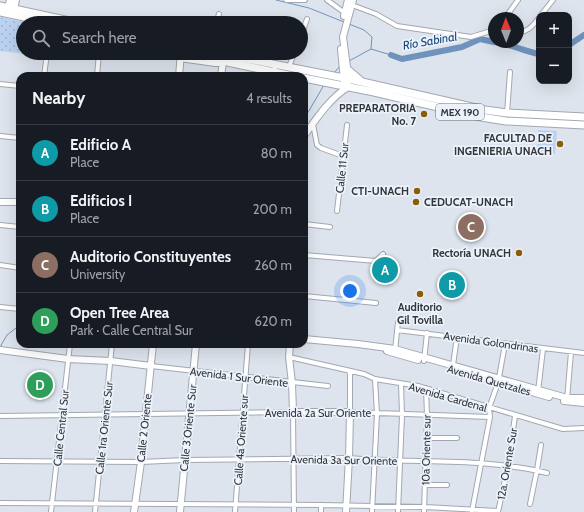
<!DOCTYPE html>
<html lang="en">
<head>
<meta charset="utf-8">
<style>
	:root { --surface:#171b24; --page:#242831; --text:#f1f3f6; --muted:#9ea1a6; --line:#363941; --accent:#8d5d06 }
	body { margin:0; font-family:Cabin,sans-serif; background:var(--page); color:var(--text) }
	.controls { position:absolute; right:12px; top:12px; display:grid; overflow:hidden; border-radius:8px; box-shadow:0 4px 16px #0002 }
	.controls button { width:36px; height:36px; display:grid; place-items:center; padding:0; border:0; border-bottom:1px solid var(--line); background:var(--surface); color:var(--text); font:20px sans-serif }
	.compass { position:absolute; left:488px; top:12px; width:36px; height:36px; border-radius:50%; background:var(--surface); box-shadow:0 4px 16px #0002; rotate:359deg }
	.you { position:absolute; left:350px; top:291px; width:14px; height:14px; margin:-10px; border:3px solid #fff; border-radius:50%; background:#1a73e8; box-shadow:0 0 0 6px #1a73e833 }
	.badge { display:grid; place-items:center; width:26px; height:26px; border-radius:50%; background:var(--accent); color:#fff; font-size:13px; font-weight:700 }
	.pin { position:absolute; translate:-50% -50%; border:2px solid #fff; box-shadow:0 1px 4px #0006 }
	.list { margin:0; padding:0; list-style:none }
	h2 { display:flex; justify-content:space-between; align-items:center; height:52px; margin:0; padding:0 16px; font-size:17px }
	h2 small { font-size:13px; font-weight:400; color:var(--muted) }
	.list li { display:grid; grid-template-columns:26px 1fr auto; gap:12px; align-items:center; box-sizing:border-box; height:56px; padding:0 16px; border-top:1px solid var(--line) }
	.list b { display:block; font-size:15px; white-space:nowrap }
	.list p { margin:0; font-size:13px; white-space:nowrap; color:var(--muted) }
	.list em { font-size:13px; font-style:normal; color:var(--muted) }
	.icon { flex:none; width:22px; height:22px; fill:none; stroke:currentColor; stroke-width:2; stroke-linecap:round; stroke-linejoin:round }
	.map { position:relative; flex:none; width:584px; height:512px; overflow:hidden }
	.search { position:absolute; background:var(--surface); box-shadow:0 4px 16px #0002; left:16px; top:16px; width:292px; height:44px; display:flex; align-items:center; gap:10px; box-sizing:border-box; padding:0 14px; border-radius:22px; color:var(--muted); font-size:15px }
	.panel { position:absolute; background:var(--surface); box-shadow:0 4px 16px #0002; left:16px; top:72px; width:292px; height:276px; border-radius:12px }
	.map>svg:first-child { display:block }
</style>
</head>
<body>
<div class="map">
<svg width="584" height="512" viewBox="0 0 584 512">
	<defs>
		<pattern id="green-dots" width="8" height="8" patternUnits="userSpaceOnUse"><rect width="8" height="8" fill="#bad2f0"/><path d="M2 2h.1M6 6h.1" fill="none" stroke="#a0b5cf" stroke-width="1.8" stroke-linecap="round"/></pattern>
	</defs>
	<rect width="100%" height="100%" fill="#dde4ed"/>
	<path fill="url(#green-dots)" d="M0 17 29 23H23V53H43V56L0 51Z"/>
	<path fill="#bad2f0" d="M538 130 557 131 555 154 537 153Z"/>
	<g fill="none" stroke-linecap="round" stroke-linejoin="round">
		<path stroke="#7093bd" stroke-width="1" d="M276 0 309 8 344 22
			M349 24 364 30 372 37 371 49
			M349 61 371 49 391 55
			M334 73 340 66
			M304 115 307 114 324 85
			M0 347 7 335 20 325"/>
		<path stroke="#7093bd" stroke-width="6" d="M494 42C510 44 524 51 539 54
			M569 45 584 35
			M391 55 402 59 462 47 480 39 494 42"/>
		<g stroke="#a2a8b1" stroke-width="6">
			<path id="street" d="M286 0H305
				M327 0 345 13
				M352 5 376 14 397 26 471 37 494 30
				M541 15 553 0
				M505 18 518 0
				M216 23 219 14
				M518 31C527 34 534 24 539 18
				M301 36 307 19
				M180 59 215 64H220L223 62
				M289 67 294 53
				M44 76 47 53
				M97 76 99 53
				M274 76 275 64
				M0 84 20 86
				M507 113 510 72
				M313 124 317 145 321 148 343 156
				M0 136 20 138
				M337 211 347 125
				M304 224 330 227
				M0 225 20 227
				M304 255 376 261 383 254
				M0 265 20 268
				M304 296 376 303
				M0 307 20 309
				M397 330 584 353
				M395 351 398 322
				M289 357 364 374 375 379 418 386 563 429 584 428
				M424 361 427 333
				M453 365 457 337
				M151 366 328 386
				M350 371V412L490 417
				M538 392 543 349
				M567 400 571 352
				M0 416 293 412 294 512
				M427 438H457
				M0 461 141 462 185 460 349 458C415 464 483 457 547 473
				M426 485H447
				M0 503 321 505 425 507 498 511
				M530 504 537 470 541 445
				M472 511 490 417 489 408 498 383 505 344
				M51 512 70 344
				M95 512 112 344
				M235 512 248 344
				M321 512V505
				M372 512 377 414 375 379
				M398 512 402 415 401 384
				M424 512 427 415 426 388
				M498 512 508 466 515 416"/>
		</g>
		<g stroke="#a2a8b1" stroke-width="8">
			<path id="secondary" d="M7 12 10 0
				M13 13 16 0
				M344 16 348 0
				M341 49 344 81
				M348 75 343 37 353 0
				M179 76 181 53
				M221 76 223 62
				M304 136C316 119 330 98 348 87V84
				M0 202H20
				M304 339 358 344 395 349 567 398H584
				M290 344 289 357 292 383 293 412H350L349 458 346 512
				M0 350 68 359 111 361 151 366
				M387 351 418 360
				M460 371 549 397
				M564 401 584 403
				M134 512 141 462 153 344
				M180 512 196 344"/>
		</g>
		<g stroke="#a2a8b1" stroke-width="9">
			<path id="primary" d="M0 6 79 23
				M0 12 52 23
				M185 53 293 76
				M217 53 349 79 485 110 507 113 584 117
				M348 70 361 81
				M304 78 374 92 481 117 506 121 584 125"/>
		</g>
		<use href="#street" stroke="#fff" stroke-width="4"/>
		<use href="#secondary" stroke="#fff" stroke-width="6"/>
		<use href="#primary" stroke="#fff" stroke-width="7"/>
	</g>
	<g fill="#8d5d06" stroke="#ebf2fb" stroke-width="1.5">
		<circle cx="424" cy="114" r="4"/>
		<circle cx="560" cy="144" r="4"/>
		<circle cx="417" cy="191" r="4"/>
		<circle cx="416" cy="202" r="4"/>
		<circle cx="519" cy="253" r="4"/>
		<circle cx="420" cy="294" r="4"/>
	</g>
	<g text-anchor="middle" stroke-width="3.5" stroke-linejoin="round" paint-order="stroke">
		<rect fill="#ebf2fb" stroke="#6b6e74" stroke-width="1" x="436" y="104" width="48" height="16" rx="3"/>
		<g font-size="10" font-weight="bold" fill="#34363a">
			<text x="460" y="116">MEX 190</text>
		</g>
		<g font-size="11" font-weight="bold" fill="#34363a" stroke="#ebf2fb" text-anchor="end">
			<text x="416" y="112">PREPARATORIA<tspan x="416" dy="13">No. 7</tspan></text>
			<text x="552" y="142">FACULTAD DE<tspan x="552" dy="13">INGENIERIA UNACH</tspan></text>
			<text x="409" y="195">CTI-UNACH</text>
			<text x="424" y="206" text-anchor="start">CEDUCAT-UNACH</text>
			<text x="511" y="257">Rectoría UNACH</text>
			<text x="420" y="311" text-anchor="middle">Auditorio<tspan x="420" dy="13">Gil Tovilla</tspan></text>
		</g>
		<g font-size="11" fill="#34363a" stroke="#ebf2fb">
			<text transform="translate(342 168) rotate(-84)" y="4">Calle 11 Sur</text>
			<text transform="translate(491 342) rotate(8)" y="4">Avenida Golondrinas</text>
			<text transform="translate(239 377) rotate(7)" y="4">Avenida 1 Sur Oriente</text>
			<text transform="translate(489 380) rotate(16)" y="4">Avenida Quetzales</text>
			<text transform="translate(448 397) rotate(16)" y="4">Avenida Cardenal</text>
			<text x="318" y="417">Avenida 2a Sur Oriente</text>
			<text transform="translate(61 428) rotate(-84)" y="4">Calle Central Sur</text>
			<text transform="translate(104 428) rotate(-84)" y="4">Calle 1ra Oriente Sur</text>
			<text transform="translate(144 428) rotate(-84)" y="4">Calle 2 Oriente</text>
			<text transform="translate(188 428) rotate(-84)" y="4">Calle 3 Oriente Sur</text>
			<text transform="translate(241 440) rotate(-86)" y="4">Calle 4a Oriente sur</text>
			<text transform="translate(426 450) rotate(-89)" y="4">10a Oriente sur</text>
			<text transform="translate(344 460) rotate(1)" y="4">Avenida 3a Sur Oriente</text>
			<text transform="translate(507 464) rotate(-80)" y="4">12a. Oriente Sur</text>
		</g>
		<g font-size="12" font-style="italic" fill="#16477d" stroke="#ebf2fb">
			<text transform="translate(430 41) rotate(-10)" y="4">Río Sabinal</text>
		</g>
	</g>
</svg>
<div class="controls">
<button>+</button>
<button>−</button>
</div>
<svg class="compass" viewBox="-18 -18 36 36"><path d="M0-13l5 13h-10z" fill="#e53935"/><path d="M0 13l5-13h-10z" fill="#9ea1a6"/></svg>
<div class="you"></div>
<div class="pin badge" style="left:385px;top:270px;background:#0f9aa8">A</div>
<div class="pin badge" style="left:452px;top:285px;background:#0f9aa8">B</div>
<div class="pin badge" style="left:471px;top:227px;background:#8d6e63">C</div>
<div class="pin badge" style="left:40px;top:385px;background:#2e9e5b">D</div>
<div class="search"><svg class="icon" aria-label="search" viewBox="0 0 24 24"><circle cx="10" cy="10" r="6"/><path d="M15 15l6 6"/></svg>Search here</div>
<section class="panel">
<h2>Nearby<small>4 results</small></h2>
<ul class="list">
<li><span class="badge" style="background:#0f9aa8">A</span><div><b>Edificio A</b><p>Place</p></div><em>80 m</em></li>
<li><span class="badge" style="background:#0f9aa8">B</span><div><b>Edificios I</b><p>Place</p></div><em>200 m</em></li>
<li><span class="badge" style="background:#8d6e63">C</span><div><b>Auditorio Constituyentes</b><p>University</p></div><em>260 m</em></li>
<li><span class="badge" style="background:#2e9e5b">D</span><div><b>Open Tree Area</b><p>Park · Calle Central Sur</p></div><em>620 m</em></li>
</ul>
</section>
</div>
</body>
</html>
